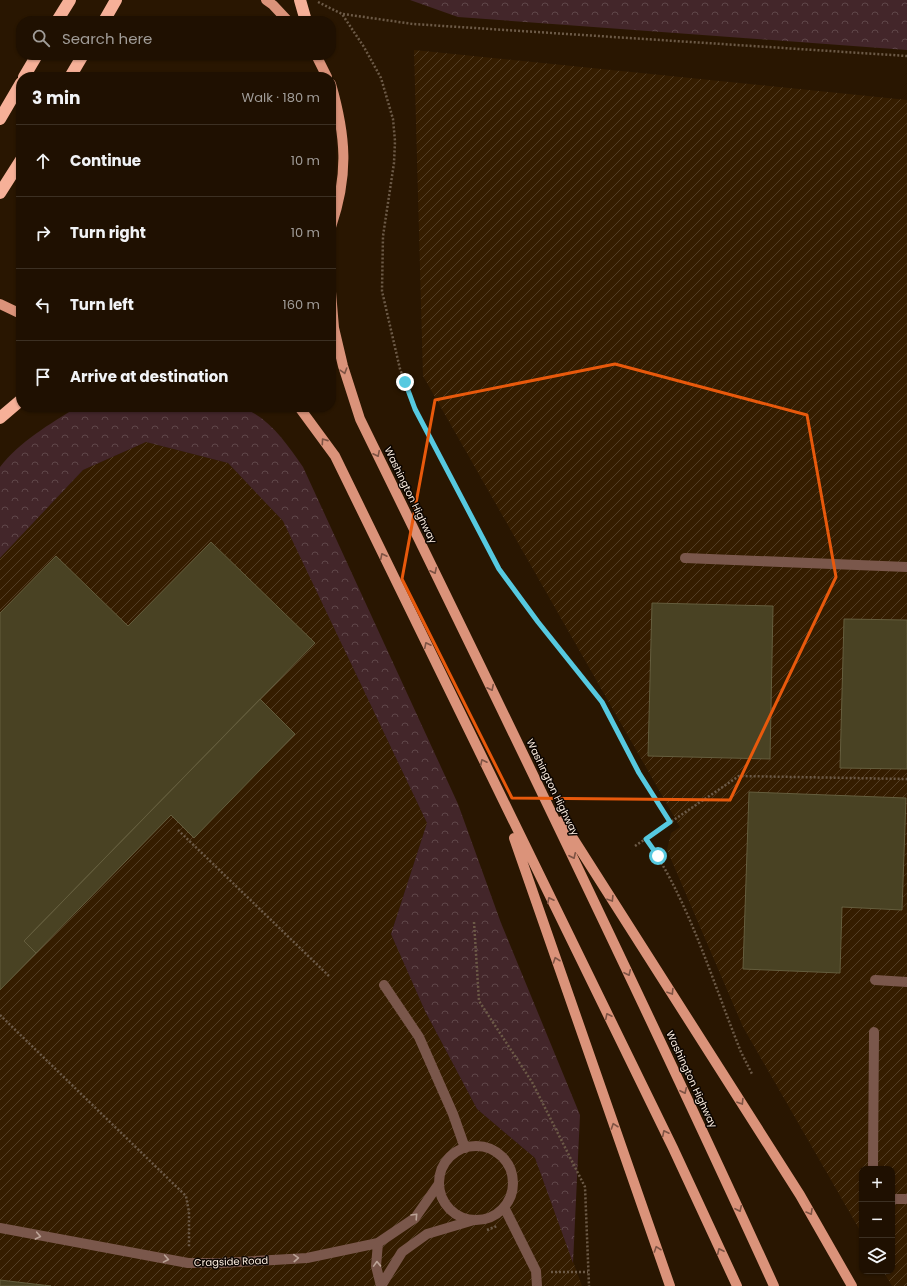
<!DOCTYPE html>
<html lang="en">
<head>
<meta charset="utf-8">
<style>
	:root { --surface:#1f1001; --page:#2c1e10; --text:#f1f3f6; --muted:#a19d99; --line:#3c3023 }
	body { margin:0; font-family:Poppins,sans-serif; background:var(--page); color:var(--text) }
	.controls { position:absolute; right:12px; bottom:12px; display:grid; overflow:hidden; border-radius:8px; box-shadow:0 1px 3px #0004 }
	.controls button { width:36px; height:36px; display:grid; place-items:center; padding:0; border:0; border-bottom:1px solid var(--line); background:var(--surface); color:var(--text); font:20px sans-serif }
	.stop { position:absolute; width:12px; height:12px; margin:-9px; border:3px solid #56c9e0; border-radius:50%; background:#fff }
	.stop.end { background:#56c9e0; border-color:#fff; box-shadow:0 1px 4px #0008 }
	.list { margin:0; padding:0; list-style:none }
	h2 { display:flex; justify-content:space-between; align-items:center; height:52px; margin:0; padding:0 16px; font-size:17px }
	h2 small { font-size:13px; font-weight:400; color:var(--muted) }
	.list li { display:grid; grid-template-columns:26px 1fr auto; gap:12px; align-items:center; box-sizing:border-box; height:72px; padding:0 16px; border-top:1px solid var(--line) }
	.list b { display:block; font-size:15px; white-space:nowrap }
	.list em { font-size:13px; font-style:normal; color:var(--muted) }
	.icon { flex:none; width:22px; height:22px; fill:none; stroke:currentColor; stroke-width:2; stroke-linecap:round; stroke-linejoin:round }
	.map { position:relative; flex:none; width:907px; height:1286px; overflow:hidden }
	.search { position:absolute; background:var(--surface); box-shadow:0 1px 3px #0004; left:16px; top:16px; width:320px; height:44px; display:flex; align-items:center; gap:10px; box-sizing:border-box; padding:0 14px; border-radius:16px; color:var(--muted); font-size:15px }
	.panel { position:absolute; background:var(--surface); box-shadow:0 1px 3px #0004; left:16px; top:72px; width:320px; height:340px; border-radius:16px }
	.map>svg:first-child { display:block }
</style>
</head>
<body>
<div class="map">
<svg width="907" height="1286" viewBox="0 0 907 1286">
	<defs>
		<pattern id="industrial-furrows" width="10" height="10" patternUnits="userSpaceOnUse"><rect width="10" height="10" fill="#351d00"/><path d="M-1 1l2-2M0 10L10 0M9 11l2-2" fill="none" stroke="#533e25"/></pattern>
		<pattern id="forest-crowns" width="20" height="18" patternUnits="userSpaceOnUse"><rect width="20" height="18" fill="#43262a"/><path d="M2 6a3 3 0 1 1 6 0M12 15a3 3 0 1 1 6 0" fill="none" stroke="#5f4649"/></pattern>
	</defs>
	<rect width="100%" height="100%" fill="#291601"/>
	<path fill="url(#industrial-furrows)" d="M414 50 907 100V1286H892L883 1271H892V1169H862V1234L743 1027 667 850 671 833 680 827 423 376Z
		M146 442 228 463 283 520 427 823 391 934 425 1011 477 1109 535 1158 582 1286H0V558L83 470Z"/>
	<path fill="url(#forest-crowns)" d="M410 0H907V50L458 17Z
		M77 407H241C270 418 286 443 303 467L458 804 501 923 580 1115 573 1263 535 1158 477 1109 425 1011 391 934 427 823 283 521 228 463 146 442 83 470 0 558V467C19 442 50 424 77 407Z"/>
	<path fill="#494223" stroke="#645d3d" d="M211 542 315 643 24 941 36 953 0 990V613L56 556 128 626Z
		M652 603 773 606 770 759 648 756Z
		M844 619 907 620V769L840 768Z
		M260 699 295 734 194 838 171 815 36 953 24 941Z
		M749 792 906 798 902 910 842 907 840 973 743 969Z
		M0 1280 51 1286H0Z"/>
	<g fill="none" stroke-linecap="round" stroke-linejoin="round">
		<path stroke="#6c5a47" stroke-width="2.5" stroke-dasharray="2 2" stroke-linecap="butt" d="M318 2 342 14 364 47 381 78 393 119 395 141 394 163 383 236 382 291 400 369 415 409 499 569 538 622 601 702 639 773 670 822
			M343 14 413 24 907 56
			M178 830 330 977
			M646 839C689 900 713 983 741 1052L752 1074
			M635 846 739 776 907 779
			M474 922 479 1001 532 1082 585 1187 589 1286
			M0 1015 186 1196 189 1212V1248
			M487 1230 497 1226
			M551 1272H588"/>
		<path stroke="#7a574b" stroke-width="10" d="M685 558 907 567
			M875 980 907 982
			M873 1169 874 1032
			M892 1199H907"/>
		<path stroke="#7a574b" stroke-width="10" d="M384 985 419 1037 453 1114 465 1148
			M439 1183a37 37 0 1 1 74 0a37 37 0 1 1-74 0Z
			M504 1207 536 1271 537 1286
			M0 1228 188 1263H222L307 1258 378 1243 415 1218 438 1185
			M378 1243 376 1266 381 1286
			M381 1286 402 1252 427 1234 474 1220"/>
		<path stroke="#db937a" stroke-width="10" d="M266 0 273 5 288 21
			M316 55 327 77
			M331 84C346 136 349 175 331 227
			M331 246V226
			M331 292 334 328 343 366 360 419C501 707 641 995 774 1286
			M0 304 21 314
			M299 407 335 456 673 1148 737 1286
			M562 821 800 1195 852 1286
			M514 838 670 1286"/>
		<path stroke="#f6b098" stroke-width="12" d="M300 0 306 21
			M57 21 70 0
			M104 21 116 0
			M24 77 37 55
			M70 77 83 55
			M0 119 21 83
			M0 193 21 160
			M0 418 21 400"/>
	</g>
	<defs><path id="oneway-chevron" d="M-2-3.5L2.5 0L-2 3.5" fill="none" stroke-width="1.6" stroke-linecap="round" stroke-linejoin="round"/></defs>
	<g stroke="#7e5344">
		<use href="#oneway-chevron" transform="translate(344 371) rotate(73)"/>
		<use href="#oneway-chevron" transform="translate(324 441) rotate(-125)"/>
		<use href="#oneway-chevron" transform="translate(377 454) rotate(64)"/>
		<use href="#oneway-chevron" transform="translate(383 556) rotate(-116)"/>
		<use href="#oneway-chevron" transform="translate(434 571) rotate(64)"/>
		<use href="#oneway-chevron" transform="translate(427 645) rotate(-116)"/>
		<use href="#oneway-chevron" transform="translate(491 688) rotate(64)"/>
		<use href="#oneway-chevron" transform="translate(483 762) rotate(-116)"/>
		<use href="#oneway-chevron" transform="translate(573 856) rotate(65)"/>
		<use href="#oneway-chevron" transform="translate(611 899) rotate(58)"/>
		<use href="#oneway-chevron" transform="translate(550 900) rotate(-116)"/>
		<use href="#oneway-chevron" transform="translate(556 960) rotate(-109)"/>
		<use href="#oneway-chevron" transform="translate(628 973) rotate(65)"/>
		<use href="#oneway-chevron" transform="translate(671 992) rotate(58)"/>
		<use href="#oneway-chevron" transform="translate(608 1016) rotate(-116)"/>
		<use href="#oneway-chevron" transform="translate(684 1091) rotate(65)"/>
		<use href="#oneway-chevron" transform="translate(741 1102) rotate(58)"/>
		<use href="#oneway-chevron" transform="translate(614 1126) rotate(-109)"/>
		<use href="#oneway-chevron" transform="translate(665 1133) rotate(-116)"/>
		<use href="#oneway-chevron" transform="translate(739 1209) rotate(65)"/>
		<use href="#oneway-chevron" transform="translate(810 1212) rotate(60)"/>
		<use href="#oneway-chevron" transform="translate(657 1249) rotate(-109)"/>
		<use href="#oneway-chevron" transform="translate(720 1251) rotate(-115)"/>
	</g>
	<g stroke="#bca497">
		<use href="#oneway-chevron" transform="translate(415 1216) rotate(-47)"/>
		<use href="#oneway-chevron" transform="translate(38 1236) rotate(11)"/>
		<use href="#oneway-chevron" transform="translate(296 1258) rotate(-3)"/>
		<use href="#oneway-chevron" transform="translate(166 1259) rotate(10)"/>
		<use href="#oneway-chevron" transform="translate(377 1264) rotate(-92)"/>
	</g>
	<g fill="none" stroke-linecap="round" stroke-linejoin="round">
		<path stroke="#56c9e0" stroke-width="5" d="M405 382 415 409 499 569 538 622 602 702 639 773 670 822 646 839 658 856"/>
	</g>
	<path fill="none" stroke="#e8590c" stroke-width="3" stroke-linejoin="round" d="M615 364 807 415 836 577 730 800 512 798 402 579 435 400Z"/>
	<g text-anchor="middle" stroke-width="3" stroke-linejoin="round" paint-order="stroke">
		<g font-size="10" fill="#fff1e3" stroke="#0c0501">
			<text transform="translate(411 495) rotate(64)" y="4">Washington Highway</text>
			<text transform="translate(553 787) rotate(64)" y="4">Washington Highway</text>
			<text transform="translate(692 1079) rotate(65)" y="4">Washington Highway</text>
			<text transform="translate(231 1261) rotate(-2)" y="4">Cragside Road</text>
		</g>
	</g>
</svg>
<div class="controls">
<button>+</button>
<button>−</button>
<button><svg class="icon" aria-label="layers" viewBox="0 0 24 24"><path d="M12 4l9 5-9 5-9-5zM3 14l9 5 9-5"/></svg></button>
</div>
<div class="stop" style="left:658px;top:856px"></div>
<div class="stop end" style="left:405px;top:382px"></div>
<div class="search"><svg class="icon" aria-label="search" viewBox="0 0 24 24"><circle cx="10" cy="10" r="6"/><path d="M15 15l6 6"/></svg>Search here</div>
<section class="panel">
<h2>3 min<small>Walk · 180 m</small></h2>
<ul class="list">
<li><svg class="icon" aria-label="ahead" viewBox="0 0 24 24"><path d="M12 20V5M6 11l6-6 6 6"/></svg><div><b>Continue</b></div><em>10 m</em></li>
<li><svg class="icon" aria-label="right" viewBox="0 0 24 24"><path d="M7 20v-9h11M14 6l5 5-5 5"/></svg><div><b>Turn right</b></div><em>10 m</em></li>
<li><svg class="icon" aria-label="left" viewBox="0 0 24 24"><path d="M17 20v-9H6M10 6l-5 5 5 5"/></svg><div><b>Turn left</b></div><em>160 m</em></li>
<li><svg class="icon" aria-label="arrive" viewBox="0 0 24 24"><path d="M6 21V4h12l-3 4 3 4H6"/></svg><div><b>Arrive at destination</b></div></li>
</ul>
</section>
</div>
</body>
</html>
